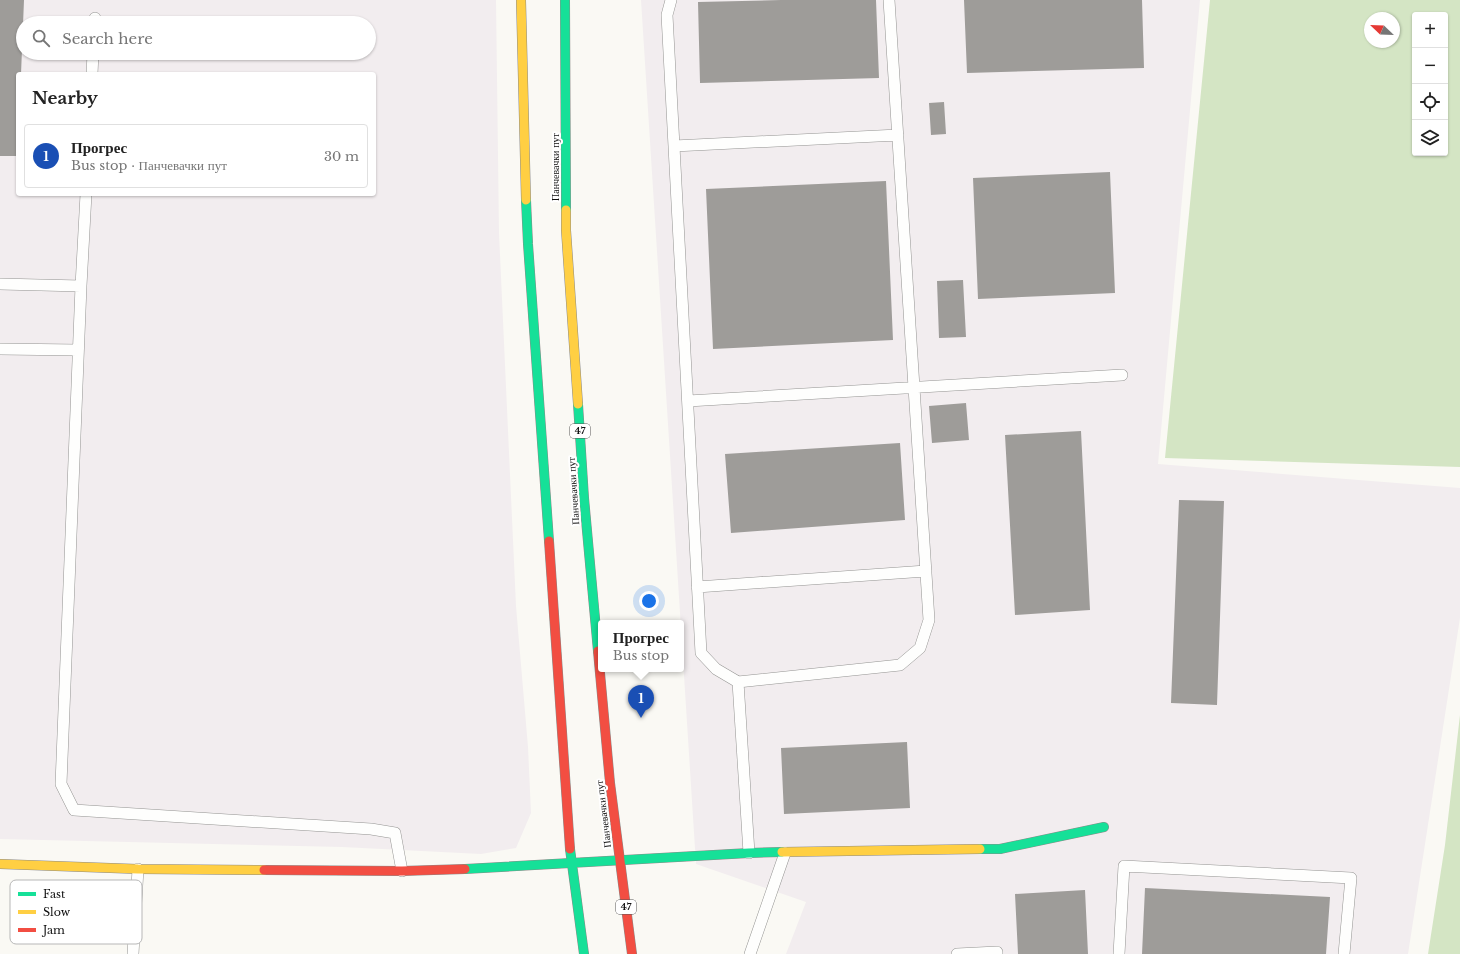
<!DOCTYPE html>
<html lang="en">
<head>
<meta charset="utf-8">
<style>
	:root { --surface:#fff; --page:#f2f2f2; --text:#222; --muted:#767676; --line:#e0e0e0; --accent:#2563eb }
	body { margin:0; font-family:"Libre Baskerville",serif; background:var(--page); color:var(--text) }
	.controls { position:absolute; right:12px; top:12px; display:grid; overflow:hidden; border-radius:4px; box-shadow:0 1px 3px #0004 }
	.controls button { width:36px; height:36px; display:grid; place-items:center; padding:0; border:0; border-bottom:1px solid var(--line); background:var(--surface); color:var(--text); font:20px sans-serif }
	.compass { position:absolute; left:1364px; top:12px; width:36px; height:36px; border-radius:50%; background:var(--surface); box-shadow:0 1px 3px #0004; rotate:293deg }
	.you { position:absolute; left:649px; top:601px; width:14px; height:14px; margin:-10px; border:3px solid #fff; border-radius:50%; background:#1a73e8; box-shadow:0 0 0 6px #1a73e833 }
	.badge { display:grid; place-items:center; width:26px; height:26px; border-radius:50%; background:var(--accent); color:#fff; font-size:13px; font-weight:700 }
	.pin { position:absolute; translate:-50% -33px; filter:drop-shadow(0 1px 2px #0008) }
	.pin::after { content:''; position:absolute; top:21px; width:14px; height:12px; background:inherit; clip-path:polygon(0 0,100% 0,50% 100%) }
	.popup { position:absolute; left:598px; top:620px; width:86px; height:52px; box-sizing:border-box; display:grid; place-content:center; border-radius:4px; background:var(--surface); filter:drop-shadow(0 1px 3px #0005); font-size:13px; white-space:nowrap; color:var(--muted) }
	.popup b { font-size:15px; color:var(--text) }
	.popup::after { content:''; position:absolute; left:50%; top:100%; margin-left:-8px; border:8px solid transparent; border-top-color:var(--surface) }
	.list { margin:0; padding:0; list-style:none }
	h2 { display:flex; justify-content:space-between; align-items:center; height:52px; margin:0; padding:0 16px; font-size:17px }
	h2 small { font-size:13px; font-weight:400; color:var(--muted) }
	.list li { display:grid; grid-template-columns:26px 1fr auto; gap:12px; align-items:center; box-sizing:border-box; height:64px; margin:0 8px 8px; padding:0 8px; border:1px solid var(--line); border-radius:4px }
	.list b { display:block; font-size:15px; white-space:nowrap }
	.list p { margin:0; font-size:13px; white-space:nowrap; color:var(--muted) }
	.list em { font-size:13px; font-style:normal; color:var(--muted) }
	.icon { flex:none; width:22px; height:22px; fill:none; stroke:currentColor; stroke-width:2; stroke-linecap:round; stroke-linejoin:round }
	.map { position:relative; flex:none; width:1460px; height:954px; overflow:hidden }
	.search { position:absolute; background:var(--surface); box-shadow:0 1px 3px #0004; left:16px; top:16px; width:360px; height:44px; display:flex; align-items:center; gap:10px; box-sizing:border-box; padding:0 14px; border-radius:22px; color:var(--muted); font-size:15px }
	.panel { position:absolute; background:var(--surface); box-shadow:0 1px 3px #0004; left:16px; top:72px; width:360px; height:124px; border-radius:4px }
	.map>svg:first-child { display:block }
</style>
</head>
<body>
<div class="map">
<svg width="1460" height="954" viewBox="0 0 1460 954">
	<rect width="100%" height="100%" fill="#faf9f4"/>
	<path fill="#f2edef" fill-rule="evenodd" d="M0 0H496L499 233 516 606 528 747 531 813 516 848 481 854 342 847 0 839ZM23 23H369V53H23ZM18 74H374V194H18Z
		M641 0H1200L1158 464 1460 488V618L1408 954H786L806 902 696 864Z"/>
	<path fill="#d4e5c4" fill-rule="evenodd" d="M1210 0H1460V467L1165 458ZM1415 15H1445V153H1415ZM1370 18H1394V42H1370Z
		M1460 715V954H1428L1445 845Z"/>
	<path fill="#9e9c99" d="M0 0H24L21 74H18V156H0Z
		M781 0H876L879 78 700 83 698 2Z
		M964 0H1142L1144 68 967 73Z
		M944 102 946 134 931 135 929 103Z
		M1110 172 1115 293 978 299 973 178Z
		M886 181 893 340 713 349 706 189Z
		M963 280 966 337 939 338 937 281Z
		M966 403 969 440 932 443 929 406Z
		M1081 431 1090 610 1015 615 1005 435Z
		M900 443 905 520 731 533 725 454Z
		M1179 500 1224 501 1217 705 1171 703Z
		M907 742 910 808 784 814 781 748Z
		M1145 888 1330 897 1326 954H1142Z
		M1085 890 1088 954H1018L1015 894Z"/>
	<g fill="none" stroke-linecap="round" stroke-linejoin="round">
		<g stroke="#949492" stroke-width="12">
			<path id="lane" d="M671 0 667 15 701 653 716 669 738 682 900 665 920 648 929 620 889 0
				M95 23V18
				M92 74 93 53
				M674 146 898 135
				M86 194 81 286 61 784 74 810 371 829 395 833 402 871
				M0 284 81 286
				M0 349 78 350
				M688 401 1122 375
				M697 587 926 571
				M738 682 749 853
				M133 954 138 869
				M750 954 785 853
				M957 954 997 952V954
				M1119 954 1124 866 1351 878 1344 954"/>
		</g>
		<g stroke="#8b8a88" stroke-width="10">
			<path id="fast" d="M565 0 566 210
				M526 200 528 244 549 541
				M578 404 584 498 598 651
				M570 849 584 954
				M980 849H1000L1104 827
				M465 869 749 853 782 852"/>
		</g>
		<g stroke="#8b8a88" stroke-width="10">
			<path id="slow" d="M521 0 526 200
				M566 210V230L578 404
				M782 852 980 849
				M0 864 138 869 264 870"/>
		</g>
		<g stroke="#8b8a88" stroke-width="10">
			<path id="jam" d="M549 541 570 849
				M598 651 610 783 632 954
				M264 870 402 871 465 869"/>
		</g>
		<use href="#lane" stroke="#fefefd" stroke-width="11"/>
		<use href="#fast" stroke="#16e098" stroke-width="9"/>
		<use href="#slow" stroke="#ffcf43" stroke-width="9"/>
		<use href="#jam" stroke="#f24e42" stroke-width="9"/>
	</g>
	<g text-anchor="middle" stroke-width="4" stroke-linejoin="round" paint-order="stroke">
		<g fill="#fff" stroke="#565656" stroke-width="1">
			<rect x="570" y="424" width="20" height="14" rx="3"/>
			<rect x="616" y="900" width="20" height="14" rx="3"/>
		</g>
		<g font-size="9" font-weight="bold" fill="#0e0e0e">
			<text x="580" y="434">47</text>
			<text x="626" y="910">47</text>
		</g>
		<g font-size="10" fill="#0e0e0e" stroke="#fff">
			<text transform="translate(555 167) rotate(-90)" y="4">Панчевачки пут</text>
			<text transform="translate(573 491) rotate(-94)" y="4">Панчевачки пут</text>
			<text transform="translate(603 814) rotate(-97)" y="4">Панчевачки пут</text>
		</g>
	</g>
	<rect x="10" y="880" width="132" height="64" rx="6" fill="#fff" stroke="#b7b7b7" stroke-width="1"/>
	<rect x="18" y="892" width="18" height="4" fill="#16e098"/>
	<rect x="18" y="910" width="18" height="4" fill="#ffcf43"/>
	<rect x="18" y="928" width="18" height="4" fill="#f24e42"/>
	<g font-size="11" fill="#0e0e0e">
		<text x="43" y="898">Fast</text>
		<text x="43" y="916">Slow</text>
		<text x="43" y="934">Jam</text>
	</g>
</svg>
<div class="controls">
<button>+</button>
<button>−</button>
<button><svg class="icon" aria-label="locate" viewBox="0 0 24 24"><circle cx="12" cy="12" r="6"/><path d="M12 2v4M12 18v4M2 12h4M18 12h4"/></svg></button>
<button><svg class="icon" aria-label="layers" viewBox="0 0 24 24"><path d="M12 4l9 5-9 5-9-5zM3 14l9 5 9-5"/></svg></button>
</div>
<svg class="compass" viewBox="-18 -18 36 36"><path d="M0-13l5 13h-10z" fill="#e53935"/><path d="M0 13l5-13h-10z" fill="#767676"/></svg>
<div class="you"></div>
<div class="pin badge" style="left:641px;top:718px;background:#1a4fb4">1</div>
<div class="popup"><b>Прогрес</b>Bus stop</div>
<div class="search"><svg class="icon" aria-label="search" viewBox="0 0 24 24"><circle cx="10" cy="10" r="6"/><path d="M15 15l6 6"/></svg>Search here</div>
<section class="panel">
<h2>Nearby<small></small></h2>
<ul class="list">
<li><span class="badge" style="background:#1a4fb4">1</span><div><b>Прогрес</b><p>Bus stop · Панчевачки пут</p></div><em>30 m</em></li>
</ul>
</section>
</div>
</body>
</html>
